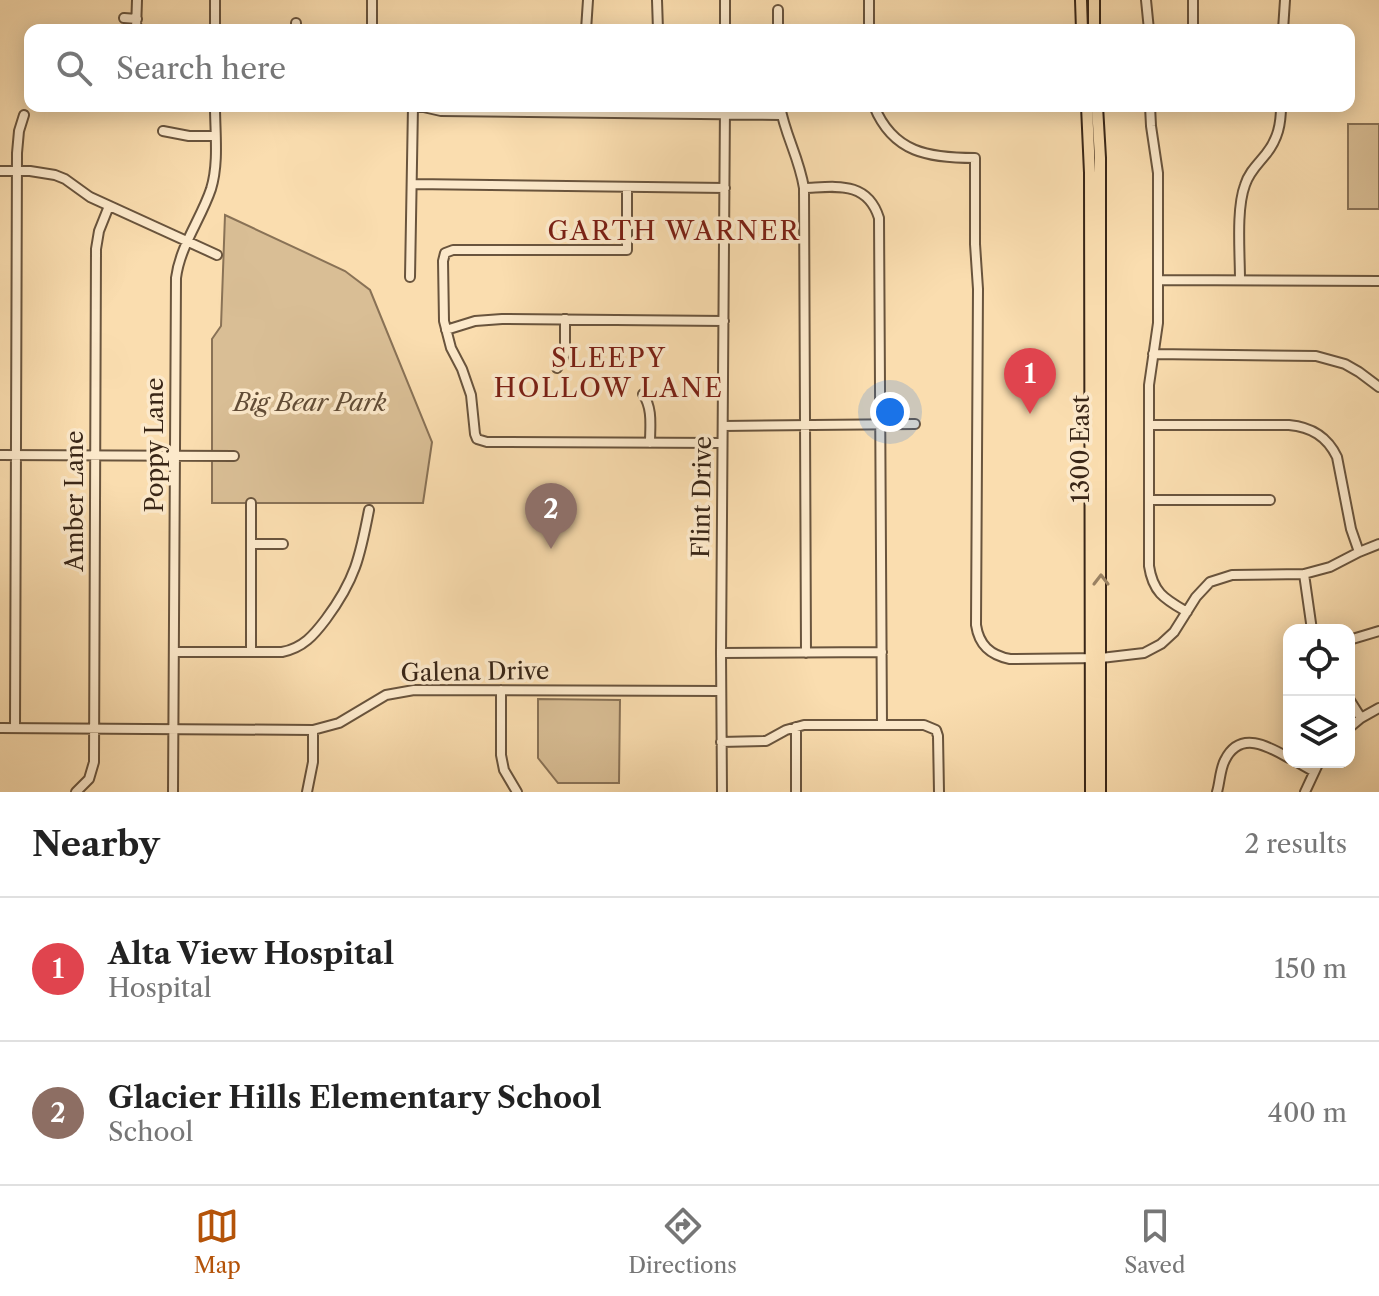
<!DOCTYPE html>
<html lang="en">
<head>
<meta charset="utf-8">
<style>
	:root { --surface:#fff; --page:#f2f2f2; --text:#222; --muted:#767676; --line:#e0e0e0; --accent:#b45309 }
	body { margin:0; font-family:"Libre Caslon Text",serif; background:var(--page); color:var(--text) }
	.controls { position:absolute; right:24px; bottom:24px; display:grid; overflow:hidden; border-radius:16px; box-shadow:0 4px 20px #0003 }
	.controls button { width:72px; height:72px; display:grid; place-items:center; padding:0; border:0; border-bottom:2px solid var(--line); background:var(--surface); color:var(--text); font:40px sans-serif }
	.you { position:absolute; left:890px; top:412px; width:28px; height:28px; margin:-20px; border:6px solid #fff; border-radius:50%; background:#1a73e8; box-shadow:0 0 0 12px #1a73e833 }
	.badge { display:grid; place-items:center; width:52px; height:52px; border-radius:50%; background:var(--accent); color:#fff; font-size:26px; font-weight:700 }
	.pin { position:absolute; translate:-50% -66px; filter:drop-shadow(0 2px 4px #0008) }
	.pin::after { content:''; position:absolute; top:42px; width:28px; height:24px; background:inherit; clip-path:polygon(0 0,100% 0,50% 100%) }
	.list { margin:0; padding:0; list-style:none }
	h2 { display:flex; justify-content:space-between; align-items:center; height:104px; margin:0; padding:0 32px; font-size:34px }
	h2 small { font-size:26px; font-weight:400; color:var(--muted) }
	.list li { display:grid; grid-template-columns:52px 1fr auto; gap:24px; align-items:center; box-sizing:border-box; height:144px; padding:0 32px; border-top:2px solid var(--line) }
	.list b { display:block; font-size:30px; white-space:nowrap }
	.list p { margin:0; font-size:26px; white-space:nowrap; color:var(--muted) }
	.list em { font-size:26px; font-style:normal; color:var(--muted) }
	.icon { flex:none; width:44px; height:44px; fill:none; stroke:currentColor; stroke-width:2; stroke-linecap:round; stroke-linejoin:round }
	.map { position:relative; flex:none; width:1379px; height:792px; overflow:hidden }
	.search { position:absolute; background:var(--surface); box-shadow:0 4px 20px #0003; left:24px; right:24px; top:24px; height:88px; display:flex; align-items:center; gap:20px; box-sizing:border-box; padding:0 28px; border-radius:16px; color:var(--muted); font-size:30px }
	.sheet { height:392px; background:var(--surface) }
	nav { display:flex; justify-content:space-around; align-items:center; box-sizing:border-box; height:112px; border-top:2px solid var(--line); background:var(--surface); font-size:22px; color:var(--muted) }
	nav a { display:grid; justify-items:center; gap:4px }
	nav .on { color:var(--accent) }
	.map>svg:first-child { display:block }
</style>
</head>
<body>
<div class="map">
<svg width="1379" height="792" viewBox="0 0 1379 792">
	<rect width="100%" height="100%" fill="#faddaf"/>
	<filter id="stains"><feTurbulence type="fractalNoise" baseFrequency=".0025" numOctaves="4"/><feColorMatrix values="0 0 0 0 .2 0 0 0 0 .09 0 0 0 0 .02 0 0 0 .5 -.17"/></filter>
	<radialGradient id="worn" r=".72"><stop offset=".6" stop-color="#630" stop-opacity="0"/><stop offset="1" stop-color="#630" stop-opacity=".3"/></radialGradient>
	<path fill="#d9be95" stroke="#897256" stroke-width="2" d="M1348 124H1379V209H1348Z
		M225 215 345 271 370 290 432 442 423 503H212V339L221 326Z
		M538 699 620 700 619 783H558L538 758Z"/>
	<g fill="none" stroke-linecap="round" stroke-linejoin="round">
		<g stroke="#69543d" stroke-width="12">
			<path id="minor" d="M215 0V30
				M372 0V30
				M657 0 658 30
				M869 0V30
				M1146 0 1149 30
				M1193 0V30
				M778 10V30
				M124 18 137 19
				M296 23V30
				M136 30 137 0
				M586 30 588 0
				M725 30V0
				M1283 30 1285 0
				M419 106 441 111 781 115
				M780 106C785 135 799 157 804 188L806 653
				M874 106C893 153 929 158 975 158V244L978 289 976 625C979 645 990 655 1010 659L1101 658 1144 653 1161 644 1174 632 1196 597 1210 582 1232 575 1304 574 1330 567 1359 552 1379 544
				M1150 106 1151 126 1158 173V323L1149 385V566C1153 593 1165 599 1187 612
				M163 131 189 136H215
				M0 171H30L55 175 65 179 90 197 217 255
				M413 184 725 188
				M627 187V250H453L445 253 443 261 444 321 451 348 462 369 471 395 475 434 477 439 487 442 722 443
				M804 188C835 187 867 180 879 218L882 725
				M410 277 413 106
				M1158 280 1379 281
				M1240 280C1240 253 1236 209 1245 185 1249 172 1258 164 1266 154 1278 139 1281 124 1281 106
				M446 330 475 321 502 319 724 321
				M1153 354 1316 356 1345 364 1359 372 1379 387
				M557 368 565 354V319
				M643 394C653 409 650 426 650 443
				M1149 425H1289C1311 427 1327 436 1337 457L1351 529 1359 552
				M723 426 915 424
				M0 455 234 456
				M1149 500H1270
				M251 503V652
				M251 544H283
				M1304 574 1312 630
				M1349 640 1379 631
				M174 652H282C303 648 314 635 326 619 355 580 360 557 369 510
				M721 653 882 652
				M501 690V755L504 770 517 792
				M1349 699 1361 718
				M0 728 313 730 339 723 386 695 414 690 721 691
				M15 728 17 153 19 131 24 115
				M1349 728 1361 718 1379 708
				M721 742 766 741 786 730 804 725H924L936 730 938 736 939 792
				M1297 762 1313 771
				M76 792 89 779 94 762 96 249 99 231 109 206
				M173 792 176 278C180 246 201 219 211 189 219 163 215 133 215 106
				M307 792 313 762V730
				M722 792 721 653 725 106
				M796 792V727
				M1217 792C1220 782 1220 769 1225 760 1240 730 1268 746 1289 758
				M1305 792 1319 762"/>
		</g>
		<g stroke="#392617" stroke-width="14">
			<path id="major" d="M1081 0 1082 30
				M1094 30V0
				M1087 106 1090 173 1091 792
				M1097 106 1100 158V792"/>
		</g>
		<use href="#minor" stroke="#fce9cb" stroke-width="8"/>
		<use href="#major" stroke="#faddaf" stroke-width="10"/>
	</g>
	<defs><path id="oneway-chevron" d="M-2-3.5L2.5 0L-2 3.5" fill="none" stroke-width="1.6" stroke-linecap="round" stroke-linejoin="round" transform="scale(2)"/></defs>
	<use stroke="#9a8263" href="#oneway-chevron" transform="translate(1101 580) rotate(-90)"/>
	<g text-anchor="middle" stroke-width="7" stroke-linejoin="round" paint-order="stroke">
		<g font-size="24" font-style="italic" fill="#614c36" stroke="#fce9cb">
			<text x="310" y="411">Big Bear Park</text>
		</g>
		<g font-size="24" fill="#392617" stroke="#fce9cb">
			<text transform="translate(155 445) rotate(-90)" y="8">Poppy Lane</text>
			<text transform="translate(1081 449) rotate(-90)" y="8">1300 East</text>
			<text transform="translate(702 497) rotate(-89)" y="8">Flint Drive</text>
			<text transform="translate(75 501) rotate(-90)" y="8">Amber Lane</text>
			<text transform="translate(475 672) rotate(-1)" y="8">Galena Drive</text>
		</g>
		<g font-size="26" letter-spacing="2" fill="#7a1f14" stroke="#fce9cb">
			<text x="674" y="240">GARTH WARNER</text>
			<text x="609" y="367">SLEEPY<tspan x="609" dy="30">HOLLOW LANE</tspan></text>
		</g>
	</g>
	<rect width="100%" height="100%" filter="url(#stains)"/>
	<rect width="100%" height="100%" fill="url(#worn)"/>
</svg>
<div class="controls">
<button><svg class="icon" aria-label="locate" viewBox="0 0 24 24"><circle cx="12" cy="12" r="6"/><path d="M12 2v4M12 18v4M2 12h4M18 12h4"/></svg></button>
<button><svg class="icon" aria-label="layers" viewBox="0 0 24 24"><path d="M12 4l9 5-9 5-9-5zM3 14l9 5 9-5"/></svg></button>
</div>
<div class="you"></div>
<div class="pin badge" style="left:1030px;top:414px;background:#e0444e">1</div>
<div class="pin badge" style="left:551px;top:549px;background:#8d6e63">2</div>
<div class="search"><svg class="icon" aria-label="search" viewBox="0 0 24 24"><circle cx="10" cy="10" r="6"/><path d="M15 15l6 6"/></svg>Search here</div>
</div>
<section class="sheet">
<h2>Nearby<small>2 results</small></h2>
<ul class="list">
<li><span class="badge" style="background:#e0444e">1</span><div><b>Alta View Hospital</b><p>Hospital</p></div><em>150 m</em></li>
<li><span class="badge" style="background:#8d6e63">2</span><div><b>Glacier Hills Elementary School</b><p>School</p></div><em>400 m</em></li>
</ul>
</section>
<nav>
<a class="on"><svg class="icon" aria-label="map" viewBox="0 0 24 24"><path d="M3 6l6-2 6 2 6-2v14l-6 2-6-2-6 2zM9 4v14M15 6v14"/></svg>Map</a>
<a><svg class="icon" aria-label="directions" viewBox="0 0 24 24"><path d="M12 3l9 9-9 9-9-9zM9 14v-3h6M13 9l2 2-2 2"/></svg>Directions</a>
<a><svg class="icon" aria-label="saved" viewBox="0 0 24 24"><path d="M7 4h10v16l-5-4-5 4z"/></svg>Saved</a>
</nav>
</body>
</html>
